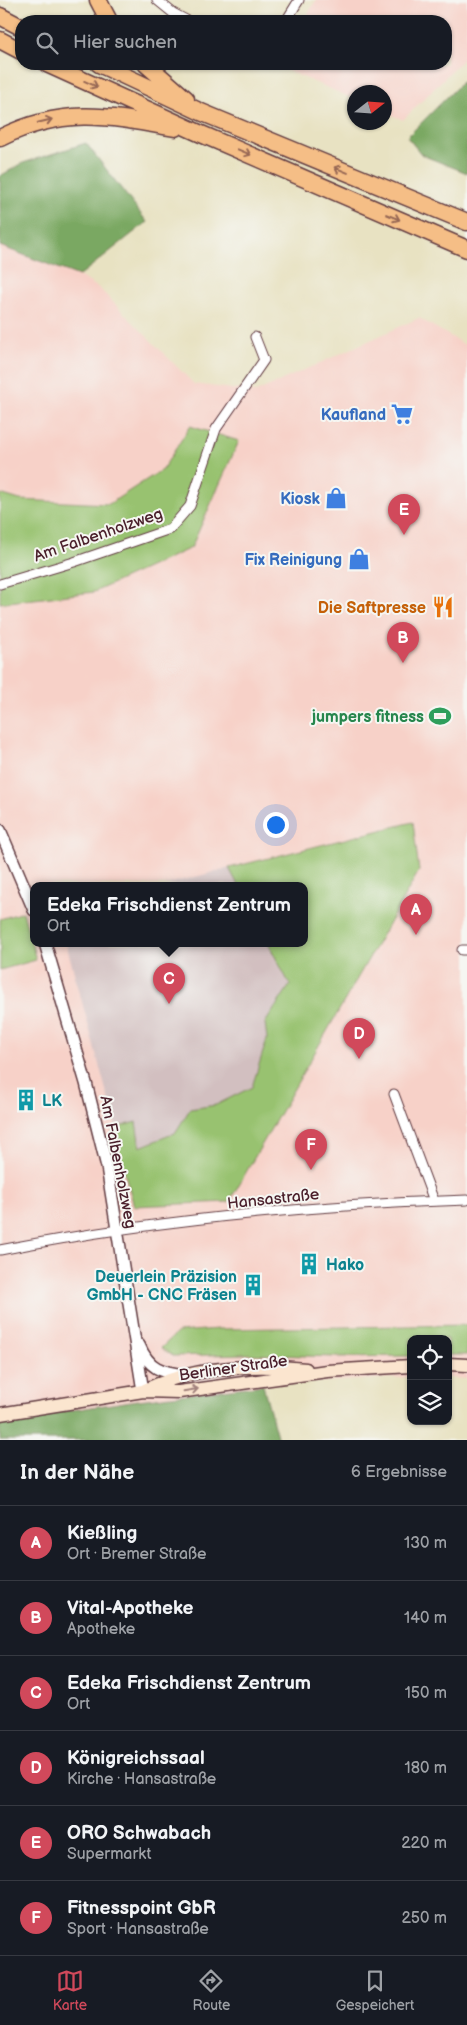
<!DOCTYPE html>
<html lang="de">
<head>
<meta charset="utf-8">
<style>
	:root { --surface:#171b24; --page:#242831; --text:#f1f3f6; --muted:#9ea1a6; --line:#363941; --accent:#d1495b }
	body { margin:0; font-family:"Balsamiq Sans",sans-serif; background:var(--page); color:var(--text) }
	.controls { position:absolute; right:15px; bottom:15px; display:grid; overflow:hidden; border-radius:10px; box-shadow:0 1px 4px #0004 }
	.controls button { width:45px; height:45px; display:grid; place-items:center; padding:0; border:0; border-bottom:1px solid var(--line); background:var(--surface); color:var(--text); font:25px sans-serif }
	.compass { position:absolute; left:347px; top:85px; width:45px; height:45px; border-radius:50%; background:var(--surface); box-shadow:0 1px 4px #0004; rotate:73deg }
	.you { position:absolute; left:275px; top:824px; width:18px; height:18px; margin:-12px; border:4px solid #fff; border-radius:50%; background:#1a73e8; box-shadow:0 0 0 8px #1a73e833 }
	.badge { display:grid; place-items:center; width:32px; height:32px; border-radius:50%; background:var(--accent); color:#fff; font-size:16px; font-weight:700 }
	.pin { position:absolute; translate:-50% -41px; filter:drop-shadow(0 1px 2px #0008) }
	.pin::after { content:''; position:absolute; top:26px; width:18px; height:15px; background:inherit; clip-path:polygon(0 0,100% 0,50% 100%) }
	.popup { position:absolute; left:30px; top:882px; width:278px; height:65px; box-sizing:border-box; display:grid; place-content:center; border-radius:10px; background:var(--surface); filter:drop-shadow(0 1px 4px #0005); font-size:16px; white-space:nowrap; color:var(--muted) }
	.popup b { font-size:19px; color:var(--text) }
	.popup::after { content:''; position:absolute; left:50%; top:100%; margin-left:-10px; border:10px solid transparent; border-top-color:var(--surface) }
	.list { margin:0; padding:0; list-style:none }
	h2 { display:flex; justify-content:space-between; align-items:center; height:65px; margin:0; padding:0 20px; font-size:21px }
	h2 small { font-size:16px; font-weight:400; color:var(--muted) }
	.list li { display:grid; grid-template-columns:32px 1fr auto; gap:15px; align-items:center; box-sizing:border-box; height:75px; padding:0 20px; border-top:1px solid var(--line) }
	.list b { display:block; font-size:19px; white-space:nowrap }
	.list p { margin:0; font-size:16px; white-space:nowrap; color:var(--muted) }
	.list em { font-size:16px; font-style:normal; color:var(--muted) }
	.icon { flex:none; width:28px; height:28px; fill:none; stroke:currentColor; stroke-width:2; stroke-linecap:round; stroke-linejoin:round }
	.map { position:relative; flex:none; width:467px; height:1440px; overflow:hidden }
	.search { position:absolute; background:var(--surface); box-shadow:0 1px 4px #0004; left:15px; right:15px; top:15px; height:55px; display:flex; align-items:center; gap:12px; box-sizing:border-box; padding:0 18px; border-radius:20px; color:var(--muted); font-size:19px }
	.sheet { height:515px; background:var(--surface) }
	nav { display:flex; justify-content:space-around; align-items:center; box-sizing:border-box; height:70px; border-top:1px solid var(--line); background:var(--surface); font-size:14px; color:var(--muted) }
	nav a { display:grid; justify-items:center; gap:2px }
	nav .on { color:var(--accent) }
	.map>svg:first-child { display:block }
</style>
</head>
<body>
<div class="map">
<svg width="467" height="1440" viewBox="0 0 467 1440">
	<rect width="100%" height="100%" fill="#f6f6f2"/>
	<filter id="ink" filterUnits="userSpaceOnUse"><feTurbulence type="fractalNoise" baseFrequency=".02" numOctaves="2"/><feDisplacementMap in="SourceGraphic" scale="10" xChannelSelector="R" yChannelSelector="G"/><feConvolveMatrix kernelMatrix="1 2 1 2 8 2 1 2 1" color-interpolation-filters="sRGB"/></filter>
	<filter id="wash" filterUnits="userSpaceOnUse"><feTurbulence type="fractalNoise" baseFrequency=".0096" numOctaves="4" result="noise"/><feDisplacementMap in="SourceGraphic" scale="20" xChannelSelector="R" yChannelSelector="G"/><feGaussianBlur stdDeviation="1.12" result="paint"/><feColorMatrix in="noise" values="0 0 0 0 0 0 0 0 0 0 0 0 0 0 0 0 0 1.4 0 .05"/><feComposite in="paint" operator="in"/></filter>
	<g filter="url(#wash)">
		<rect width="100%" height="100%" fill="#e8e2c2"/>
		<path fill="#f7d1c8" fill-rule="evenodd" d="M316 0H467V55L403 120 385 112 384 92H354V99L279 67 281 64H446V21H304Z
			M0 246 79 276 99 288 194 384 256 392 419 318 467 346V1379L448 1378V1339H411V1377L263 1385 0 1421ZM34 885H304V943H34Z"/>
		<path fill="#d2bfc0" d="M229 868 238 885H165Z
			M66 943H268L290 985 265 1023 267 1039 252 1087 216 1105 190 1109 175 1133 140 1147 136 1122 116 1127Z"/>
		<path fill="#98c26f" stroke="#71704d" d="M190 426 239 441 191 548 94 592 0 603V494L20 500 109 504 163 469Z
			M413 822 419 871 229 1202 134 1206 112 1129 136 1122 140 1147 175 1133 190 1109 216 1105 252 1087 267 1039 265 1023 290 985 268 943H304V885H238L229 868Z
			M23 912 36 960 0 970V919Z
			M467 1325V1355H448V1339H411V1356L335 1357 246 1354 173 1356 161 1348 178 1332 218 1329Z"/>
		<path fill="#7aa862" stroke="#626446" d="M467 77V173L422 155 407 137Z
			M86 143 147 222 79 276 0 246V176L23 163Z
			M263 1385 278 1440H0V1421L138 1400Z"/>
	</g>
	<g filter="url(#ink)">
		<g fill="none" stroke-linecap="round" stroke-linejoin="round">
			<g stroke="#623c42" stroke-width="11">
				<path id="minor" d="M157 0 173 13 188 21
					M286 21 299 0
					M0 584 74 562 170 529 190 506 216 429 264 360 255 337
					M462 950H467
					M394 1094 434 1201
					M0 1250C153 1220 312 1205 467 1200"/>
			</g>
			<g stroke="#623c42" stroke-width="14">
				<path id="tertiary" d="M0 830 34 910
					M45 943 86 1083 107 1167 143 1391
					M139 1345C149 1369 161 1372 185 1375"/>
			</g>
			<g stroke="#623c42" stroke-width="15">
				<path id="secondary" d="M448 1364 467 1365
					M145 1390C194 1366 253 1364 306 1369
					M0 1414 143 1391 179 1392 327 1371 411 1366"/>
			</g>
			<g stroke="#623c42" stroke-width="19">
				<path id="motorway" d="M98 0 109 21
					M0 16 21 27
					M0 40 21 51
					M47 64 199 133 467 249
					M99 64 201 112 467 222
					M146 64 186 99
					M0 138C64 106 109 116 175 128"/>
			</g>
			<use href="#minor" stroke="#fff" stroke-width="9"/>
			<use href="#tertiary" stroke="#fff" stroke-width="11"/>
			<use href="#secondary" stroke="#fbe5cf" stroke-width="12"/>
			<use href="#motorway" stroke="#f5be86" stroke-width="16"/>
		</g>
		<defs><path id="oneway-shaft" d="M-6 0H5M1.5-3L5.5 0L1.5 3" fill="none" stroke-width="1.6" stroke-linecap="round" stroke-linejoin="round" transform="scale(1.25)"/></defs>
		<g stroke="#976754">
			<use href="#oneway-shaft" transform="translate(91 84) rotate(24)"/>
			<use href="#oneway-shaft" transform="translate(45 121) rotate(-13)"/>
			<use href="#oneway-shaft" transform="translate(244 152) rotate(23)"/>
			<use href="#oneway-shaft" transform="translate(341 170) rotate(-157)"/>
			<use href="#oneway-shaft" transform="translate(393 217) rotate(23)"/>
		</g>
		<use stroke="#a2827d" href="#oneway-shaft" transform="translate(191 1390) rotate(-9)"/>
	</g>
	<defs>
		<g id="supermarket-bare" transform="scale(1.725)"><path d="M-6-5.5h2.5l.6 2H6L4.5 2H-2.5L-4.4-4H-6ZM-1.5 3.2a1.3 1.3 0 1 0 .1 0ZM3 3.2a1.3 1.3 0 1 0 .1 0Z" fill="#3f7fe0" stroke="#f6f6f2" stroke-width="2.5" paint-order="stroke"/></g>
		<g id="shop-bare" transform="scale(1.725)"><path d="M-5-2.5h2.3a2.7 3.5 0 0 1 5.4 0H5L5.5 6h-11ZM-1.5-2.5h3a1.5 2.3 0 0 0-3 0Z" fill="#3f7fe0" stroke="#f6f6f2" stroke-width="2.5" paint-order="stroke"/></g>
		<g id="restaurant-bare" transform="scale(1.725)"><path d="M-5-6h1v4h1v-4h1v4h1v-4h1v5L-1.5 .5V6h-2V.5L-5-1ZM5-6V6H3V1.5H1.5Q1.5-4 5-6Z" fill="#e8710a" stroke="#f6f6f2" stroke-width="2.5" paint-order="stroke"/></g>
		<g id="stadium-bare" transform="scale(1.725)"><path d="M0-5a6.5 5 0 1 0 0 10a6.5 5 0 1 0 0-10ZM-3.5-1.8h7v3.6h-7Z" fill="#2e9e5b" stroke="#f6f6f2" stroke-width="2.5" paint-order="stroke"/></g>
		<g id="building-bare" transform="scale(1.725)"><path d="M-4-6H4V6H1V3H-1V6H-4ZM-2.5-4.3h1.7v1.8h-1.7ZM.8-4.3h1.7v1.8H.8ZM-2.5-1h1.7V.8h-1.7ZM.8-1h1.7V.8H.8Z" fill="#0f9aa8" stroke="#f6f6f2" stroke-width="2.5" paint-order="stroke"/></g>
	</defs>
	<g fill-rule="evenodd">
		<use href="#supermarket-bare" x="402" y="414"/>
		<use href="#shop-bare" x="336" y="498"/>
		<use href="#shop-bare" x="359" y="559"/>
		<use href="#restaurant-bare" x="443" y="607"/>
		<use href="#stadium-bare" x="440" y="716"/>
		<use href="#building-bare" x="26" y="1100"/>
		<use href="#building-bare" x="309" y="1264"/>
		<use href="#building-bare" x="253" y="1285"/>
	</g>
	<g text-anchor="middle" stroke-width="4" stroke-linejoin="round" paint-order="stroke">
		<g font-size="16" font-weight="bold" fill="#366cbe" stroke="#f6f6f2" text-anchor="end">
			<text x="386" y="420">Kaufland</text>
			<text x="320" y="504">Kiosk</text>
			<text x="342" y="565">Fix Reinigung</text>
		</g>
		<g font-size="16" fill="#4a1f2b" stroke="#f6f6f2">
			<text transform="translate(98 534) rotate(-19)" y="6">Am Falbenholzweg</text>
			<text transform="translate(119 1162) rotate(79)" y="6">Am Falbenholzweg</text>
			<text transform="translate(273 1198) rotate(-6)" y="6">Hansastraße</text>
			<text transform="translate(233 1367) rotate(-8)" y="6">Berliner Straße</text>
		</g>
		<g font-size="16" font-weight="bold" fill="#c56008" stroke="#f6f6f2" text-anchor="end">
			<text x="426" y="613">Die Saftpresse</text>
		</g>
		<g font-size="16" font-weight="bold" fill="#27864d" stroke="#f6f6f2" text-anchor="end">
			<text x="424" y="722">jumpers fitness</text>
		</g>
		<g font-size="16" font-weight="bold" fill="#0d838f" stroke="#f6f6f2" text-anchor="start">
			<text x="42" y="1106">LK</text>
			<text x="326" y="1270">Hako</text>
			<text x="237" y="1282" text-anchor="end">Deuerlein Präzision<tspan x="237" dy="18">GmbH - CNC Fräsen</tspan></text>
		</g>
	</g>
</svg>
<div class="controls">
<button><svg class="icon" aria-label="locate" viewBox="0 0 24 24"><circle cx="12" cy="12" r="6"/><path d="M12 2v4M12 18v4M2 12h4M18 12h4"/></svg></button>
<button><svg class="icon" aria-label="layers" viewBox="0 0 24 24"><path d="M12 4l9 5-9 5-9-5zM3 14l9 5 9-5"/></svg></button>
</div>
<svg class="compass" viewBox="-18 -18 36 36"><path d="M0-13l5 13h-10z" fill="#e53935"/><path d="M0 13l5-13h-10z" fill="#9ea1a6"/></svg>
<div class="you"></div>
<div class="pin badge" style="left:416px;top:935px">A</div>
<div class="pin badge" style="left:403px;top:663px">B</div>
<div class="pin badge" style="left:169px;top:1004px">C</div>
<div class="popup"><b>Edeka Frischdienst Zentrum</b>Ort</div>
<div class="pin badge" style="left:359px;top:1059px">D</div>
<div class="pin badge" style="left:404px;top:535px">E</div>
<div class="pin badge" style="left:311px;top:1170px">F</div>
<div class="search"><svg class="icon" aria-label="search" viewBox="0 0 24 24"><circle cx="10" cy="10" r="6"/><path d="M15 15l6 6"/></svg>Hier suchen</div>
</div>
<section class="sheet">
<h2>In der Nähe<small>6 Ergebnisse</small></h2>
<ul class="list">
<li><span class="badge">A</span><div><b>Kießling</b><p>Ort · Bremer Straße</p></div><em>130 m</em></li>
<li><span class="badge">B</span><div><b>Vital-Apotheke</b><p>Apotheke</p></div><em>140 m</em></li>
<li><span class="badge">C</span><div><b>Edeka Frischdienst Zentrum</b><p>Ort</p></div><em>150 m</em></li>
<li><span class="badge">D</span><div><b>Königreichssaal</b><p>Kirche · Hansastraße</p></div><em>180 m</em></li>
<li><span class="badge">E</span><div><b>ORO Schwabach</b><p>Supermarkt</p></div><em>220 m</em></li>
<li><span class="badge">F</span><div><b>Fitnesspoint GbR</b><p>Sport · Hansastraße</p></div><em>250 m</em></li>
</ul>
</section>
<nav>
<a class="on"><svg class="icon" aria-label="map" viewBox="0 0 24 24"><path d="M3 6l6-2 6 2 6-2v14l-6 2-6-2-6 2zM9 4v14M15 6v14"/></svg>Karte</a>
<a><svg class="icon" aria-label="directions" viewBox="0 0 24 24"><path d="M12 3l9 9-9 9-9-9zM9 14v-3h6M13 9l2 2-2 2"/></svg>Route</a>
<a><svg class="icon" aria-label="saved" viewBox="0 0 24 24"><path d="M7 4h10v16l-5-4-5 4z"/></svg>Gespeichert</a>
</nav>
</body>
</html>
